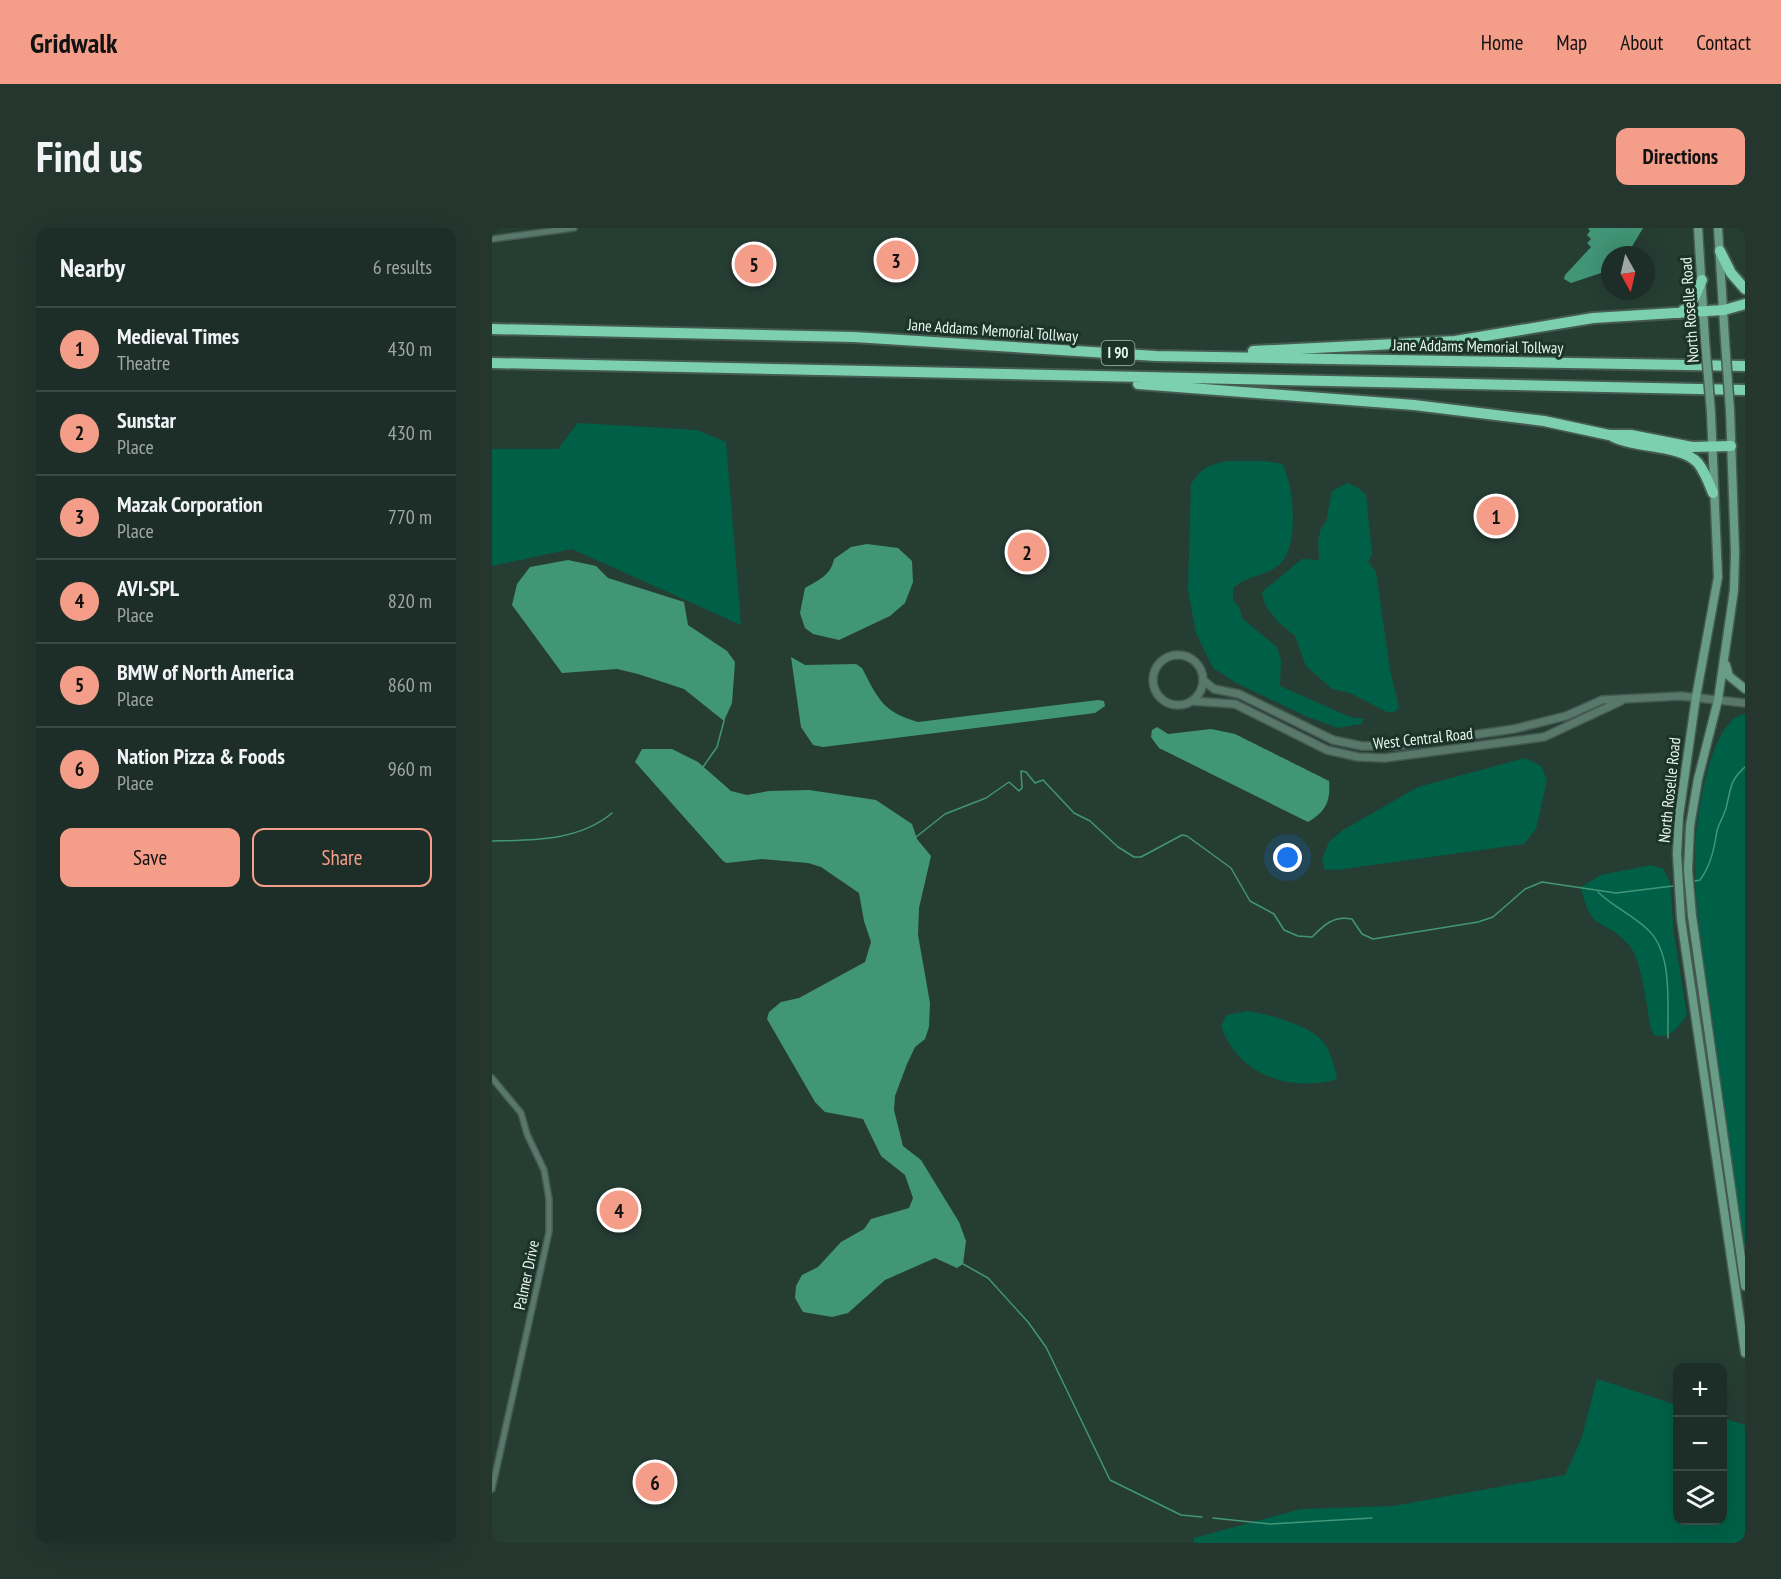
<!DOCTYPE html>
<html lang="en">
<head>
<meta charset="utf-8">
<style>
	:root { --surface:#1c2e27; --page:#25362f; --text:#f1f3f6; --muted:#a0a8a7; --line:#3a4a44; --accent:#f49e89 }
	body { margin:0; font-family:"PT Sans Narrow",sans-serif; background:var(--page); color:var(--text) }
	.controls { position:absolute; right:18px; bottom:18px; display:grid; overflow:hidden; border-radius:12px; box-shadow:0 6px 24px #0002 }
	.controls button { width:54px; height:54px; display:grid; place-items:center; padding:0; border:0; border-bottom:2px solid var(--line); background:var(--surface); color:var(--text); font:30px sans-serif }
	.compass { position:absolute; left:1109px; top:18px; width:54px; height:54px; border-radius:50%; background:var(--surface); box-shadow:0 6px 24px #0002; rotate:172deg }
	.you { position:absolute; left:796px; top:630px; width:21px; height:21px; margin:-15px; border:4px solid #fff; border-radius:50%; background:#1a73e8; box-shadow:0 0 0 9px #1a73e833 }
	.badge { display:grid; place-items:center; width:39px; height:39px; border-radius:50%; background:var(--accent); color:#111; font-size:20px; font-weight:700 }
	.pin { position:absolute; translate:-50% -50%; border:3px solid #fff; box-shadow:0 2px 6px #0006 }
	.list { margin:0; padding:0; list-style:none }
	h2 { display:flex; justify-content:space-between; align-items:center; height:78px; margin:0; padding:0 24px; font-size:26px }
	h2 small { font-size:20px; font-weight:400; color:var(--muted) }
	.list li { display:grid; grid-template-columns:39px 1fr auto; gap:18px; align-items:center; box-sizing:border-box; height:84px; padding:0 24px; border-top:2px solid var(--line) }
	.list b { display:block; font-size:22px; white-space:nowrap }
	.list p { margin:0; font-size:20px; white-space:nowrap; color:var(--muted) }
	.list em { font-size:20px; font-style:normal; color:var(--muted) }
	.actions { display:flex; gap:12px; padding:18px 24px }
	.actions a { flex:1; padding:14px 0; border:2px solid var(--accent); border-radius:12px; text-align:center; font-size:21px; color:var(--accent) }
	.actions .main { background:var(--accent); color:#111 }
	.icon { flex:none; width:33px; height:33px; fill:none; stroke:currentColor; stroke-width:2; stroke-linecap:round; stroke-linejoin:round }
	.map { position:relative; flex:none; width:1253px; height:1315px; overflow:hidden; border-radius:12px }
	header { display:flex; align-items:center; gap:36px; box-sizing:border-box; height:84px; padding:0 30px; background:var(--accent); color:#111 }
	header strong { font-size:28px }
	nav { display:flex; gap:33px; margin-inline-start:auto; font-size:21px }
	.intro { display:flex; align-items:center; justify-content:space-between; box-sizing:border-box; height:144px; padding:0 36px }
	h1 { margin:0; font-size:42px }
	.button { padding:15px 27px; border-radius:12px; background:var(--accent); color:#111; font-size:21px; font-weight:700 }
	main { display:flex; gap:36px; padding:0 36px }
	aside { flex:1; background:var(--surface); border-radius:12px; box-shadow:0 6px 24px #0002 }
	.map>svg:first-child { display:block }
</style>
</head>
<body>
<header>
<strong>Gridwalk</strong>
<nav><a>Home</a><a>Map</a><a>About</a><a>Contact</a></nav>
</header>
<div class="intro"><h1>Find us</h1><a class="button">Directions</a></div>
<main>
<aside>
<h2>Nearby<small>6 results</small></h2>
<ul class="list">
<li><span class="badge">1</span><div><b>Medieval Times</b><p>Theatre</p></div><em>430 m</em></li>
<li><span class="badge">2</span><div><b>Sunstar</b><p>Place</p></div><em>430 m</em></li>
<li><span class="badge">3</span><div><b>Mazak Corporation</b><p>Place</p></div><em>770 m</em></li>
<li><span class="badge">4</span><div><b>AVI-SPL</b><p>Place</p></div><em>820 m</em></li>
<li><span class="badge">5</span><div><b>BMW of North America</b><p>Place</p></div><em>860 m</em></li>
<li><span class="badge">6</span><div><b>Nation Pizza &amp; Foods</b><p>Place</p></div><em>960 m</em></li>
</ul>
<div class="actions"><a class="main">Save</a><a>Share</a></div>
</aside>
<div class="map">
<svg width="1253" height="1315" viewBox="0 0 1253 1315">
	<rect width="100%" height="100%" fill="#263d34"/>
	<path fill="#006047" d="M86 195 205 202 234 214 249 397 80 321 0 338V221H66Z
		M737 233H773L790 236C802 257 807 314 790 334 778 348 755 347 741 360V372L747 379 751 391 785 419 789 432 788 458 858 489 872 491 869 496 846 500 816 489 744 455 721 440 704 405 696 362 699 256C709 240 718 236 737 233Z
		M855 255 865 259 874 267 880 327 876 334 884 344 898 442 907 480 902 484H895L858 465 840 461 814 438 803 408 786 394 773 377 770 364 810 331 827 332 826 313 829 300 834 294 840 263Z
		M1253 486V1036C1242 954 1231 871 1220 788 1212 735 1202 679 1203 625 1203 595 1217 491 1253 486Z
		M1033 530 1049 538 1055 552 1044 601 1032 616 845 642 832 641 830 631 837 614 851 602 926 559Z
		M1159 637 1171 641 1178 654 1182 707 1195 787C1186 799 1178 812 1162 807L1159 801C1155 780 1150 732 1137 717 1112 688 1099 707 1089 659L1109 647Z
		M755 783C776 786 819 797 832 815 839 825 842 838 845 850L843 852C795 864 746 846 729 798L735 787Z
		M1105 1151 1185 1177 1186 1292H1230L1231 1190 1253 1197V1315H702V1310L809 1281 901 1278 1073 1247 1089 1212Z"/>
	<path fill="#429678" d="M1096 0H1151L1135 27H1118V42L1079 55 1072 51 1073 47 1099 19 1095 15 1099 11 1095 7 1098 3Z
		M375 316 406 320 420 333 421 354 413 375 398 388 347 412 321 406 313 400 308 385 313 360C327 352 339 347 342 331L359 319Z
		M76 332 104 338 116 350 192 374 196 397 235 423 243 434 240 475 232 493 192 461 146 446 125 441 70 445 20 377 25 356 38 339Z
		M299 429 313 437 364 436 370 440C386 471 391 484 426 494L606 472 612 473 613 478 603 485 331 519 321 517 309 499Z
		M665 499 676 506 719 501 743 506 837 553C839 574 833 584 816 594L667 520 659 509 660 502Z
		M150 521H180L206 534 239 563 255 567 277 563 317 562 384 572 420 596 425 611 439 628 427 680 426 707 438 775 437 799 433 811 423 819 415 836 403 868 402 882 411 918 429 932 467 994 474 1013 471 1036 465 1040 443 1030 393 1052 356 1085 340 1089 311 1084 303 1070 304 1058 310 1047 326 1039 349 1014 372 1001 379 991 417 980 421 970 413 947 389 928 371 891 333 884 323 874 275 791 277 784 289 774 307 770 373 734 379 714 372 693 367 665 329 639 316 635 270 631 235 635 231 633 143 534Z"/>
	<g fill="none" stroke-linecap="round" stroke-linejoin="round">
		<path stroke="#429678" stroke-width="1.5" d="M211 539 225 519 232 493
			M424 609 453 586 494 570 517 554 527 563 530 560 529 543 534 544 543 555 551 552 582 585 598 593 626 619 642 629H649L690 607 695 608 739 640 758 673 782 686 792 702 806 708 820 709C832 697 842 687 860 691L870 706 881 711 986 694 1001 689 1033 661 1050 654 1124 665 1181 658
			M0 613C42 612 87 613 120 585
			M1203 653 1208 652C1219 637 1222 621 1225 603 1227 594 1234 585 1235 576 1239 559 1239 551 1253 539
			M1106 664C1120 678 1139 686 1154 700 1182 723 1175 778 1176 810
			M471 1036 496 1050 536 1094 554 1119 618 1252 689 1287 710 1289
			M721 1290 778 1296 880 1290"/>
		<g stroke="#455a52" stroke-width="8">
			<path id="minor" d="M0 11 82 0
				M0 850 29 885 35 906 52 942 57 971V1004L0 1261"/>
		</g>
		<g stroke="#455a52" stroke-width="10">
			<path id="tertiary" d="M661 452a25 25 0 1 1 50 0a25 25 0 1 1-50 0Z
				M711 452 722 461 747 466 841 512 870 518H904L1022 501 1074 488 1110 472 1189 468 1253 475
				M700 473 743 476 835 522 866 529 893 530 1052 509 1129 473"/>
		</g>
		<g stroke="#455a52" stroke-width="11">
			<path id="secondary" d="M1206 0 1213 112
				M1226 0 1233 113
				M1238 182 1243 325 1242 362 1226 472 1206 551 1198 598 1196 642 1200 688 1253 1058
				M1219 185 1226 349 1204 469 1187 588 1185 626 1189 691 1253 1125
				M1234 437 1237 448 1253 461"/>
		</g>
		<g stroke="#455a52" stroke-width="14">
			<path id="motorway" d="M1228 23 1239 45 1253 61
				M1188 85 1200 75 1210 52
				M0 101 362 109 664 128 1253 138
				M761 123 963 113 1101 90 1232 82 1253 76
				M0 135 1253 162
				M646 156 922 177 1052 193 1117 207H1139L1200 219 1239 218
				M1120 208C1144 221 1189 216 1206 235 1213 244 1217 255 1221 265"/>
		</g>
		<use href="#minor" stroke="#58786b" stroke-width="5"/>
		<use href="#tertiary" stroke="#58786b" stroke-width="7"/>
		<use href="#secondary" stroke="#689c87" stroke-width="8"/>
		<use href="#motorway" stroke="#7cd0b0" stroke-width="10"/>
		<g stroke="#455a52" stroke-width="11" stroke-linecap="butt">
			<path id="secondary-bridge" d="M1213 112 1219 185
				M1233 113 1238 182"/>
		</g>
		<use href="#secondary-bridge" stroke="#689c87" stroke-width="8"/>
	</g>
	<g text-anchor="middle" stroke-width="6" stroke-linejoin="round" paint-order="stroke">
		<rect fill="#1c332a" stroke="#aabbb3" stroke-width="1.5" x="609.5" y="113" width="33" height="24" rx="4.5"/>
		<g font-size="15" font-weight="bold" fill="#e7f5ee">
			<text x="626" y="130">I 90</text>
		</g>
		<g font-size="16" fill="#e7f5ee" stroke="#1c332a">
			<text transform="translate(1197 82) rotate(-94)" y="6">North Roselle Road</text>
			<text transform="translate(501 102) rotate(4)" y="6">Jane Addams Memorial Tollway</text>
			<text transform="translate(986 118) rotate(1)" y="6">Jane Addams Memorial Tollway</text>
			<text transform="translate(931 510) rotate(-6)" y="6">West Central Road</text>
			<text transform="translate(1177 562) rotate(-84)" y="6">North Roselle Road</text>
			<text transform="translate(34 1047) rotate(-78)" y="6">Palmer Drive</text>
		</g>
	</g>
</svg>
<div class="controls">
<button>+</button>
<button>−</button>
<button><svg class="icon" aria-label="layers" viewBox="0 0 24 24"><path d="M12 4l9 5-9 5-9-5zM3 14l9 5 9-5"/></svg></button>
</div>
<svg class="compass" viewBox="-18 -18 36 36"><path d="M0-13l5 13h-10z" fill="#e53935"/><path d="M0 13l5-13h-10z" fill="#a0a8a7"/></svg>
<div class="you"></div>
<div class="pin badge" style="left:1004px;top:288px">1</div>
<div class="pin badge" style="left:535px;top:324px">2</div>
<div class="pin badge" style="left:404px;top:32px">3</div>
<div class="pin badge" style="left:127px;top:982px">4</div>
<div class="pin badge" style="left:262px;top:36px">5</div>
<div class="pin badge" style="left:163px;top:1254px">6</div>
</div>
</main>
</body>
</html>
